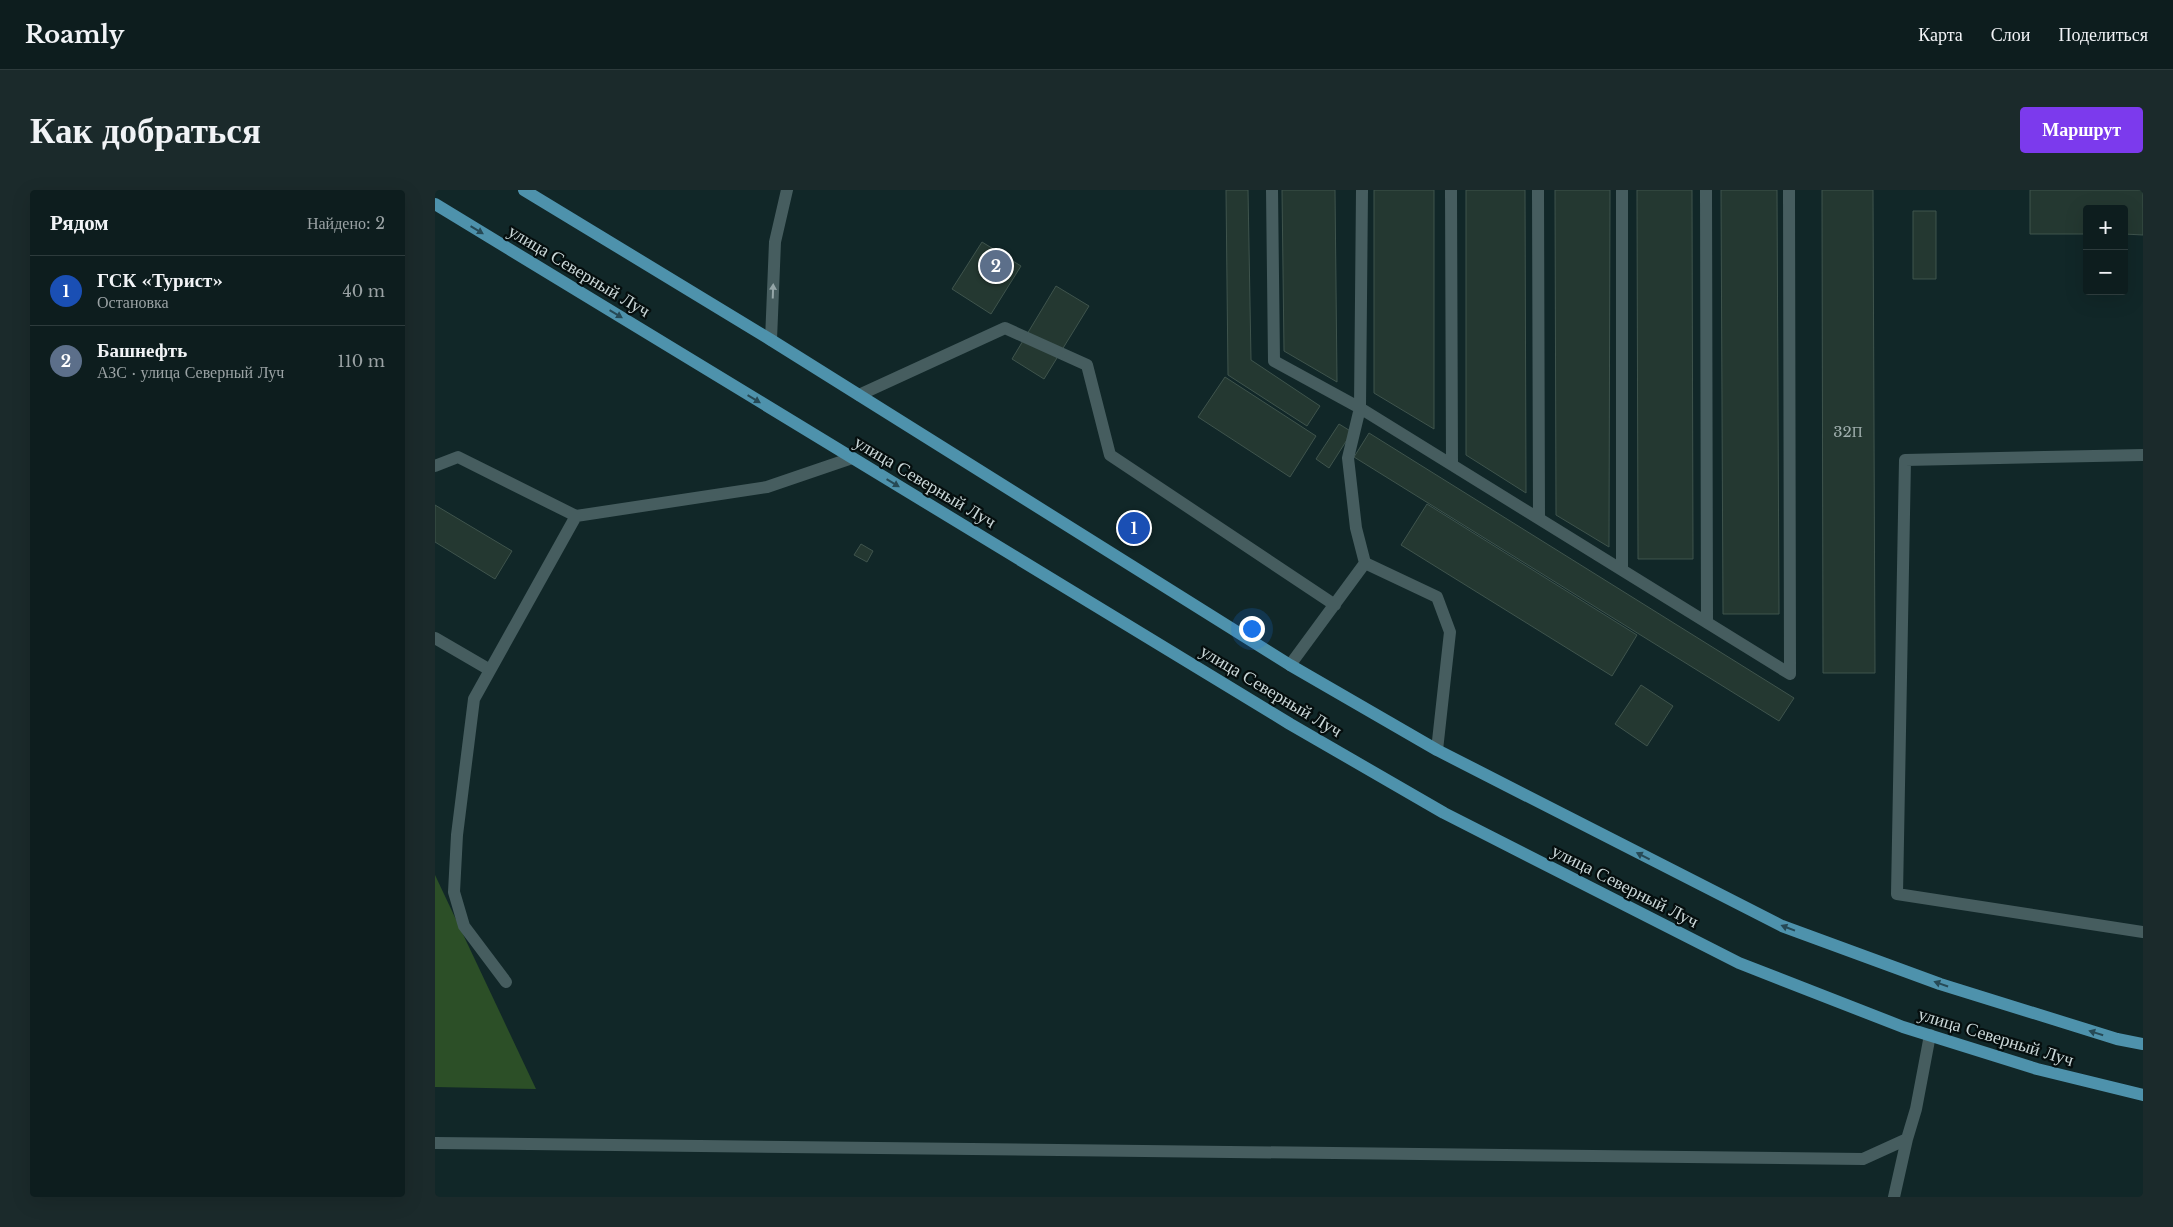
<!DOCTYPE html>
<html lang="ru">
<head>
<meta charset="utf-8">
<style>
	:root { --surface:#0d1d1e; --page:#1b2a2b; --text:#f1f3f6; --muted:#9aa2a4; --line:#2d3b3c; --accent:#7c3aed }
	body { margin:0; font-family:"Libre Baskerville",serif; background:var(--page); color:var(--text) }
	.controls { position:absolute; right:15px; top:15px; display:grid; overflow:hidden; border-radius:5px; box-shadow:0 5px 20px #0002 }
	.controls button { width:45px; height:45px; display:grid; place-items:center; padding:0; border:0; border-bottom:1px solid var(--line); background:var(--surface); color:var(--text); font:25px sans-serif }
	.you { position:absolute; left:816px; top:438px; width:18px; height:18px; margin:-12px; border:4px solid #fff; border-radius:50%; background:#1a73e8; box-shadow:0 0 0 8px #1a73e833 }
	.badge { display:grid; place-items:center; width:32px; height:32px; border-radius:50%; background:var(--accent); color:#fff; font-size:16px; font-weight:700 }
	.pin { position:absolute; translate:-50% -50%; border:2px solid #fff; box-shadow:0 1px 5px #0006 }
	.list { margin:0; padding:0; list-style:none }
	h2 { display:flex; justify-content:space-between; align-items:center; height:65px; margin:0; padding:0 20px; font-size:21px }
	h2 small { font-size:16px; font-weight:400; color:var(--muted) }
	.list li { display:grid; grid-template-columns:32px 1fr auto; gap:15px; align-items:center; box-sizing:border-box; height:70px; padding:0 20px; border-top:1px solid var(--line) }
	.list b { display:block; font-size:19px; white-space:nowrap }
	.list p { margin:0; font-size:16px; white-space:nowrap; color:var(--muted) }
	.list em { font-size:16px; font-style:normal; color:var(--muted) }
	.map { position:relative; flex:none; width:1708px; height:1007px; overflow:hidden; border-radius:5px }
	header { display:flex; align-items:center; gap:30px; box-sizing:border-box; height:70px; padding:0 25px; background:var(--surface); border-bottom:1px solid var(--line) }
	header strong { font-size:24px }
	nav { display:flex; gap:28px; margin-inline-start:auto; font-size:18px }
	.intro { display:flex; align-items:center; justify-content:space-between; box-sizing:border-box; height:120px; padding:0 30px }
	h1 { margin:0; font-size:35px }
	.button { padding:12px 22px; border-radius:5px; background:var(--accent); color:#fff; font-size:18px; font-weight:700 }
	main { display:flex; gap:30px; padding:0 30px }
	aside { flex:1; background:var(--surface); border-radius:5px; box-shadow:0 5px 20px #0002 }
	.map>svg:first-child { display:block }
</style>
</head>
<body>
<header>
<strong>Roamly</strong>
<nav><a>Карта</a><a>Слои</a><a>Поделиться</a></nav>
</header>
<div class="intro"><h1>Как добраться</h1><a class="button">Маршрут</a></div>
<main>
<aside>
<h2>Рядом<small>Найдено: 2</small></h2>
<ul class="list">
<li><span class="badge" style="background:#1a4fb4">1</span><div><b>ГСК «Турист»</b><p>Остановка</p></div><em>40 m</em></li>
<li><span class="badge" style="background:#5c6f8a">2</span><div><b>Башнефть</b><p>АЗС · улица Северный Луч</p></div><em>110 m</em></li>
</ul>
</aside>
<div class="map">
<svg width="1708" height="1007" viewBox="0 0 1708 1007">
	<rect width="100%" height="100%" fill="#112728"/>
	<path fill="#2c4f27" d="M0 685 101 899 0 897Z"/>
	<path fill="#243831" stroke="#3f544d" d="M791 0H813L816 170 885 216 872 236 793 185Z
		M847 0H900L902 192 849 161Z
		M939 0H999V239L939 203Z
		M1031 0H1090L1091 303 1031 265Z
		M1120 0H1175L1174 357 1121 325Z
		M1202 0H1257L1258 369H1203Z
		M1286 0H1342L1344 424H1288Z
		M1387 0H1438L1440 483H1388Z
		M1595 0H1708V45L1689 44V19H1652V44H1595Z
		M1478 21H1501V89H1478Z
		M547 52 586 76 556 124 517 99Z
		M621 96 654 116 609 189 577 169Z
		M790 187 881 246 855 287 763 227Z
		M904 234 917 242 894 278 881 269Z
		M934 243 1359 508 1344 531 919 267Z
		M992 314 1202 445 1177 486 966 355Z
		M0 315 77 361 60 389 0 352Z
		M426 354 438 361 432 372 419 365Z
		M1206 495 1238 516 1212 556 1180 534Z"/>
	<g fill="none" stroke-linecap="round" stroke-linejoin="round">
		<path stroke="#465d5f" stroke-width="12" d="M837 0 839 171 925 218 1355 484 1354 0
			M1016 0 1017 275
			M1103 0 1104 328
			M1187 0V380
			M1271 0 1272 432
			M336 150 340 52 352 0
			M424 205 570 138 652 175 675 265 900 415
			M1708 265 1470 270 1462 704 1708 742
			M0 276 23 267 141 326
			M930 373 1002 407 1015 442 1002 560
			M0 448 55 480
			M855 475 930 373 921 338 913 268 925 218 927 0
			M71 792 29 736 19 702 22 645 39 509 141 326 332 297 417 268
			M0 953 1428 969 1472 949 1481 919 1495 845
			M1459 1007 1472 949"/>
		<path stroke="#4e92ac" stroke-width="12" d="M89 0 336 150 855 475 1002 560 1347 736 1505 794 1682 849 1708 854
			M0 14 855 534 1009 623 1304 773 1468 837 1602 879 1708 905"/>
	</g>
	<defs><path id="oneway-solid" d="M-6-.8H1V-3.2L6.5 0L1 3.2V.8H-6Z" transform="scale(1.25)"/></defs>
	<g fill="#264955">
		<use href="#oneway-solid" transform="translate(42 40) rotate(31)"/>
		<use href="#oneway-solid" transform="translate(181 124) rotate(31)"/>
		<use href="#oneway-solid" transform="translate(319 209) rotate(31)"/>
		<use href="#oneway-solid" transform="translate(458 293) rotate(31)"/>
		<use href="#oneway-solid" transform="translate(1208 666) rotate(-153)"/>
		<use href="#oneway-solid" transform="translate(1353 738) rotate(-159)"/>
		<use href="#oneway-solid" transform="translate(1506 794) rotate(-161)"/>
		<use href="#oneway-solid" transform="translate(1661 843) rotate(-163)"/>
	</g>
	<use fill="#95a6a8" href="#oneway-solid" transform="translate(338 101) rotate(-88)"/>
	<g text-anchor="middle" stroke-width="4.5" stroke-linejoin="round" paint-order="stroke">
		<g font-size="15" fill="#a0afae">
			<text x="1413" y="247">32П</text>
		</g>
		<g font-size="18" fill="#cad7d8" stroke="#050e0e">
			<text transform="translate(144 81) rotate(31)" y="6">улица Северный Луч</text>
			<text transform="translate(490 292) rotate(31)" y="6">улица Северный Луч</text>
			<text transform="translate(836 501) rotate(31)" y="6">улица Северный Луч</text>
			<text transform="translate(1190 696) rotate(27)" y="6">улица Северный Луч</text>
			<text transform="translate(1561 847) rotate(17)" y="6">улица Северный Луч</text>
		</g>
	</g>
</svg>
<div class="controls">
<button>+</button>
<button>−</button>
</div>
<div class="you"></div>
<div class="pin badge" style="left:699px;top:338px;background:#1a4fb4">1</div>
<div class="pin badge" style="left:561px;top:76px;background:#5c6f8a">2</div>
</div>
</main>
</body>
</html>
